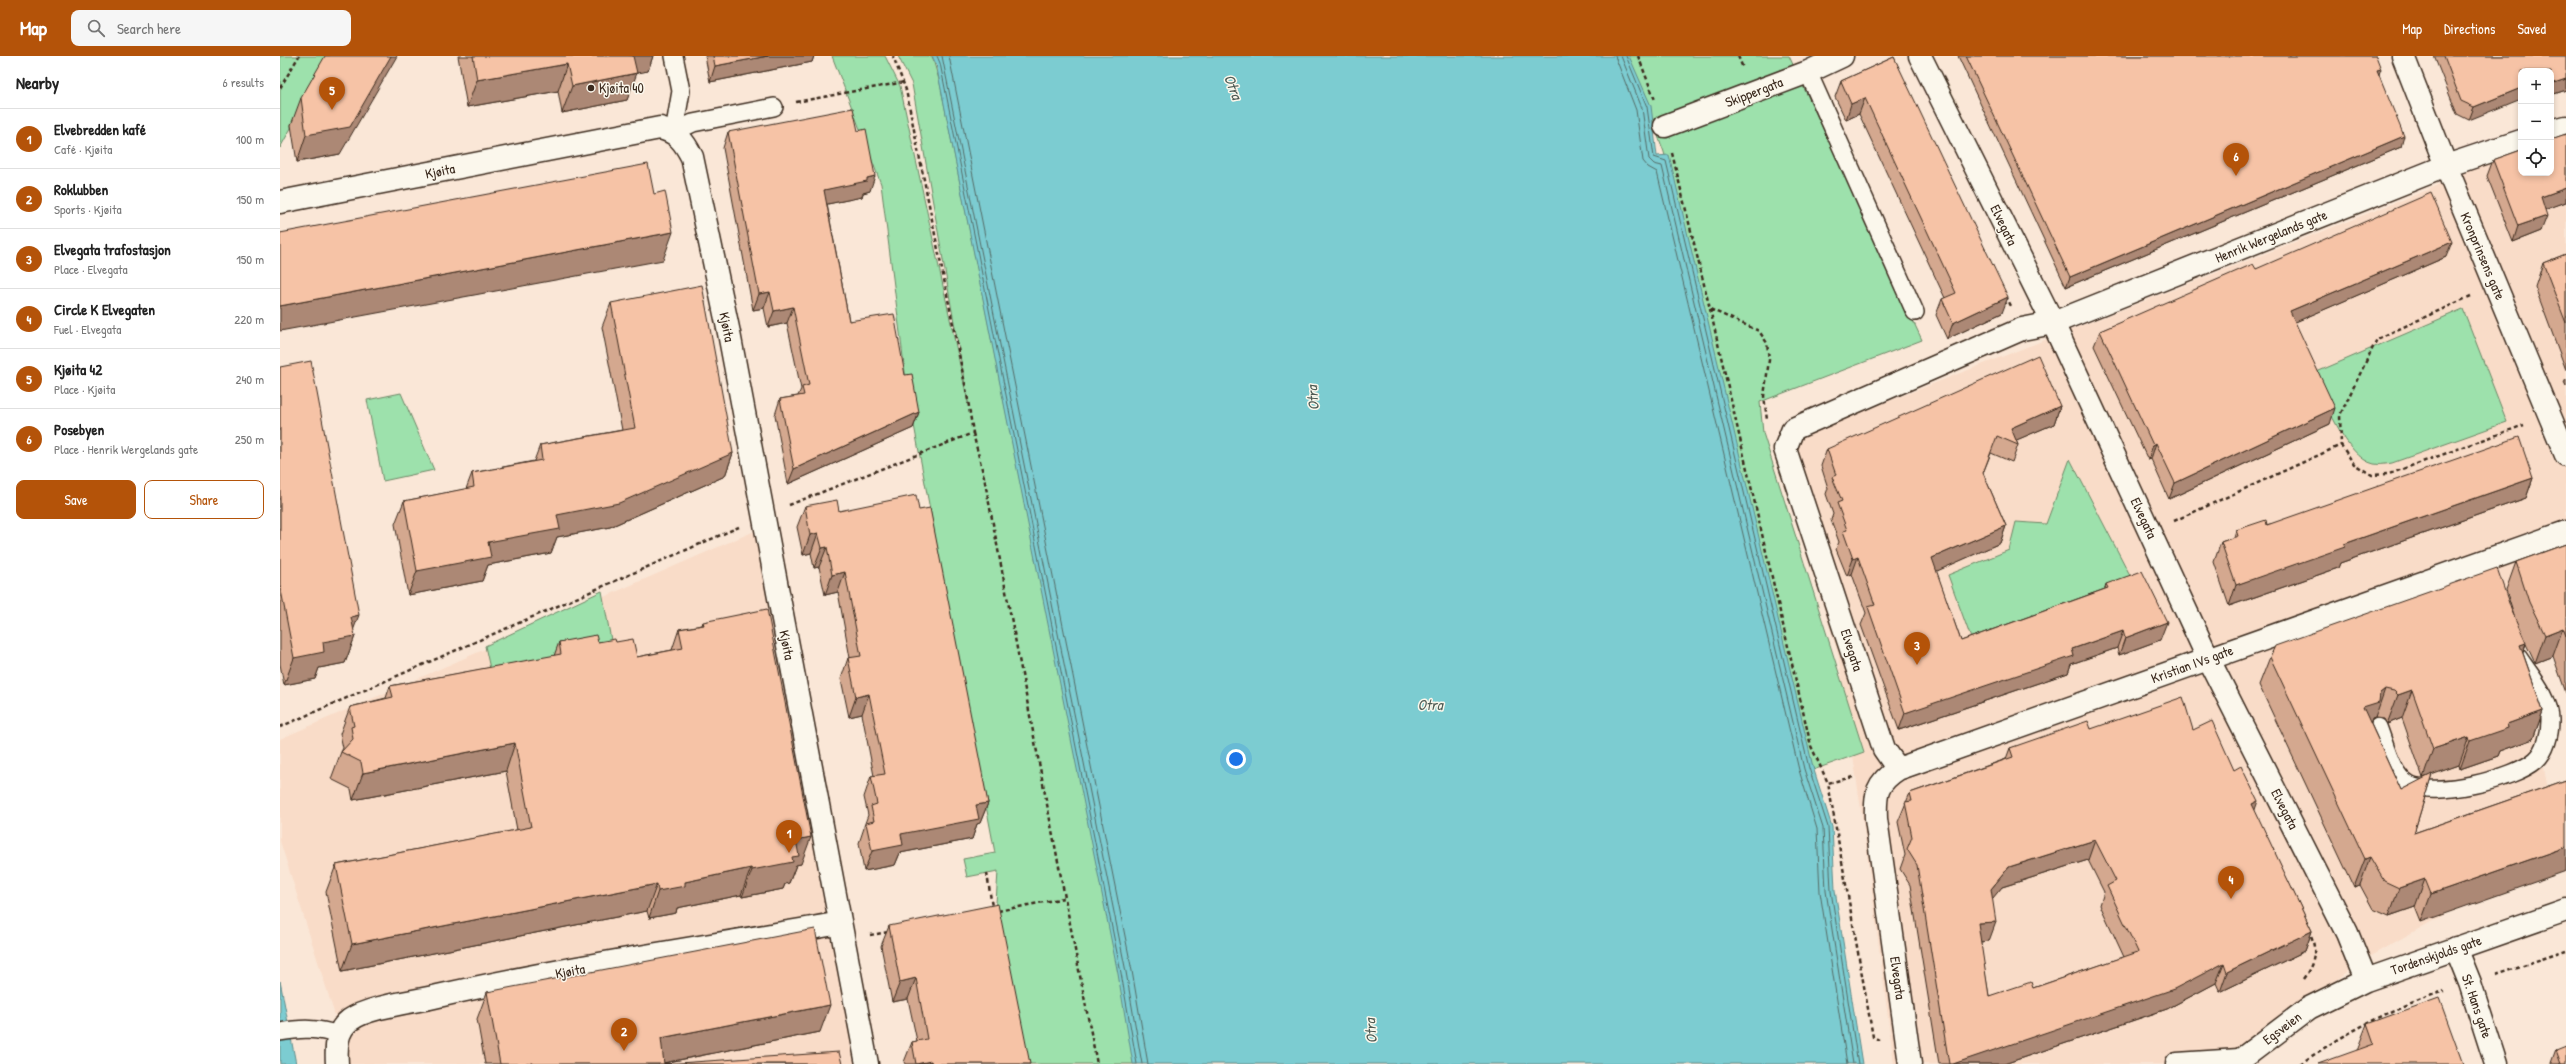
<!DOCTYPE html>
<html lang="en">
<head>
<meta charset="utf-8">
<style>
	:root { --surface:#fff; --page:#f6f6f6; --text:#222; --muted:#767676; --line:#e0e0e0; --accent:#b45309 }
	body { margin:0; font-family:"Patrick Hand",sans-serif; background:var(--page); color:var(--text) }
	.controls { position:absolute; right:12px; top:12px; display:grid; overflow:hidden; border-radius:8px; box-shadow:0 2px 6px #0003 }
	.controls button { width:36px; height:36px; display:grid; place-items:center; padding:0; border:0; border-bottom:1px solid var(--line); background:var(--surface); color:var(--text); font:20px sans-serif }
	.you { position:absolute; left:956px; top:703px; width:14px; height:14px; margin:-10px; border:3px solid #fff; border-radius:50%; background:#1a73e8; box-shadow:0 0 0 6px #1a73e833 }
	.badge { display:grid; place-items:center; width:26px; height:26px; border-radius:50%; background:var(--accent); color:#fff; font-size:13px; font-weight:700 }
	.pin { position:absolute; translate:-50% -33px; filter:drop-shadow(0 1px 2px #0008) }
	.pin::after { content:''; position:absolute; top:21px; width:14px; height:12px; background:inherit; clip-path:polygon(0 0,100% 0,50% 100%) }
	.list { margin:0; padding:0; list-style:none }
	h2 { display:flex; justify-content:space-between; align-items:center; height:52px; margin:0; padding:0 16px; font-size:17px }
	h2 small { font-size:13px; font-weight:400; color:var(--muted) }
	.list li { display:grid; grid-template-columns:26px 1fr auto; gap:12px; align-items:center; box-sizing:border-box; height:60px; padding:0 16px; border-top:1px solid var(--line) }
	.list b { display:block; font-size:15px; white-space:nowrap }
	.list p { margin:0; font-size:13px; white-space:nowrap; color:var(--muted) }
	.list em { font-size:13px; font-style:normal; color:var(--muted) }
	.actions { display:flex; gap:8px; padding:12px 16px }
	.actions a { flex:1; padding:9px 0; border:1px solid var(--accent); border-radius:8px; text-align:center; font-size:14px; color:var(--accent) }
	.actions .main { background:var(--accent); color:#fff }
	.icon { flex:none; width:22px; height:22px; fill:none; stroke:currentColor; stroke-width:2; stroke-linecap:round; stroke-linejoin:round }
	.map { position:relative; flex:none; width:2286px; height:1008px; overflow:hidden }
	header { display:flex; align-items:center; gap:24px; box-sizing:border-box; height:56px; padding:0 20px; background:var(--accent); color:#fff }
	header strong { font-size:19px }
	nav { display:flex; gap:22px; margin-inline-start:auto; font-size:14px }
	.search { width:280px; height:36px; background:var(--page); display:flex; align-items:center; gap:10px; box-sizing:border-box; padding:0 14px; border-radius:8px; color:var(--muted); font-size:15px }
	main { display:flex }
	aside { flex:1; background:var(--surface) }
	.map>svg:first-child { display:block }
</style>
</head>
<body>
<header>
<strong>Map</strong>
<div class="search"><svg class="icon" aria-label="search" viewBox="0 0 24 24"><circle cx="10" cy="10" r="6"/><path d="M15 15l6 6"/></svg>Search here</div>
<nav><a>Map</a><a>Directions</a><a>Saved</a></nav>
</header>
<main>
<aside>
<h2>Nearby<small>6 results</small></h2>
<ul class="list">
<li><span class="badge">1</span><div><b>Elvebredden kafé</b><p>Café · Kjøita</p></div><em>100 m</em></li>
<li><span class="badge">2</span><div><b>Roklubben</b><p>Sports · Kjøita</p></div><em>150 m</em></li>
<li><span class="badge">3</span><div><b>Elvegata trafostasjon</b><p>Place · Elvegata</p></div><em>150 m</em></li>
<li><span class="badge">4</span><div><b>Circle K Elvegaten</b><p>Fuel · Elvegata</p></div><em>220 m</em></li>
<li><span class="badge">5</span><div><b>Kjøita 42</b><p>Place · Kjøita</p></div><em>240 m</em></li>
<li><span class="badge">6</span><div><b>Posebyen</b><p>Place · Henrik Wergelands gate</p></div><em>250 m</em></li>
</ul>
<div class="actions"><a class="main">Save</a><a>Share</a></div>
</aside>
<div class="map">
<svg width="2286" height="1008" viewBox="0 0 2286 1008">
	<rect width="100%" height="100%" fill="#fae7d7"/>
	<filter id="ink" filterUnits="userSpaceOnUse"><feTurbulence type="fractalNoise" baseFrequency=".025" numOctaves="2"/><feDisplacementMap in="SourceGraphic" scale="8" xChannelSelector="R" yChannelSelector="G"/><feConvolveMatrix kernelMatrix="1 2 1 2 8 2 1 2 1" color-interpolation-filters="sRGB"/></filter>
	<g filter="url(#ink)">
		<path fill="#f9dcc8" d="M2286 79V516L2240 595 2276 772 2231 821 2076 908 1959 1008H1614L1584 774 1558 598 1494 390 2148 134 2202 105 2241 93V117H2271Z
			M477 474 587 1008H64L57 966 0 785V683Z"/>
		<path fill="#9de1ac" stroke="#6c8665" d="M0 0H50L11 68V72L0 92Z
			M552 0H605L620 30 689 351 632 28 618 0H652L660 27 857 1008H742L715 863 718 815 687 821 683 803 715 797 627 332 601 128Z
			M1348 0H1509L1642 284 1480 346 1483 377 1584 696 1533 714 1384 96Z
			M2183 253 2227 366 2112 407C2107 408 2099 409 2094 408 2066 402 2044 342 2032 318Z
			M121 337 154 414 103 425 87 344Z
			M1790 403 1852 523 1692 585 1668 519 1729 494 1736 466 1766 468Z
			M322 535 333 595 214 631 205 590Z"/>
		<path fill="#7bccd1" stroke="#618b89" d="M652 0H1349L1371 50 1377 100 1389 99 1533 711 1552 771 1555 834 1582 1008H853L838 918 656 8Z
			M0 925 16 1008H0Z"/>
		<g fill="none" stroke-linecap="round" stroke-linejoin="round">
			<path stroke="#556b66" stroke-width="1" d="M657 0 660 7 841 917 857 1008
				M662 0 846 916 862 1008
				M669 0 852 915 868 1008
				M1335 0 1356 54 1363 105 1368 111 1377 116 1519 714 1537 773 1540 836 1567 1008
				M1341 0 1362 52 1369 103 1374 108 1382 110 1524 713 1543 772 1546 835 1573 1008
				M1346 0 1367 51 1374 101 1386 105 1529 712 1548 771 1551 835 1578 1008"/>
			<g stroke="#3b2a1e" stroke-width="20">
				<path id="service" d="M394 0 401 35 394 76
					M1528 16 1635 256
					M394 76 413 67 494 51
					M2098 671C2105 688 2111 719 2129 729 2154 742 2235 723 2256 704 2266 695 2270 678 2270 665 2271 643 2250 619 2238 601
					M0 976C22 972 37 972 59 979"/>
			</g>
			<g stroke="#3b2a1e" stroke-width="25">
				<path id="minor" d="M2123 0 2166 110 2286 399
					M1385 70 1528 16 1562 0
					M2271 75 2286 71
					M0 146 380 72C397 76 404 85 412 101L449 277 587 1008
					M1618 713 1604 693 1505 393 1513 373 1742 273 1773 267 2166 110 2241 85
					M2176 892 2190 927 2216 1008
					M57 1008C56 992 56 974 70 964 90 950 134 946 158 940 290 910 426 891 560 867
					M1630 1008 1596 763C1595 738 1596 727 1618 713L2286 476
					M1897 1008 1959 1004"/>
			</g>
			<g stroke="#3b2a1e" stroke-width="25">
				<path id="tertiary" d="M1640 0 1773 267 1928 602 2067 877 2086 924
					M1955 1008 2029 952 2086 924 2286 854"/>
			</g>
			<path stroke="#3b2a1e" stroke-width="2.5" stroke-dasharray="4 3" stroke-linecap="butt" d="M1358 0 1375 44
				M1458 0 1463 12
				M0 32 19 0
				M516 46 624 26
				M1392 97 1430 253 1479 275 1487 287 1489 304 1484 340 1487 364
				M1726 240 1731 250
				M2191 240 2097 283 2060 359 2061 389 2074 408 2092 419 2109 418 2244 369
				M1430 253 1531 690 1548 727
				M693 377 704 421 817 1008
				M509 449 693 377 687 338 626 34 613 0
				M1894 465 2061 389
				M0 671 459 471
				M1573 721 1548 727 1593 981 1599 984
				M707 817 712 851
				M718 855 784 842
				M590 879 609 876
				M2216 918 2286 895
				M2023 923C2034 908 2038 895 2030 877
				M2020 1008C2065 977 2112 952 2164 935"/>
			<use href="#service" stroke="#fbf7ec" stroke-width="17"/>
			<use href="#minor" stroke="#fbf7ec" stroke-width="22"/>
			<use href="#tertiary" stroke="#fbf7ec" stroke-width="22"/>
		</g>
		<path fill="#d4a88f" stroke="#3b2a1e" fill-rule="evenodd" d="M178 0H373L368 15 356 17 347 44 282 57 278 35 187 51Z
			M425 0H534L532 6 430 26Z
			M1678 0H2096L2099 18 2121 91 1786 231Z
			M2154 0H2286V34L2271 39V15L2189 64 2177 58Z
			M1614 1 1722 257 1667 283 1656 259 1662 243 1665 242 1579 58 1566 64 1555 41 1561 25Z
			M21 42 60 98 17 106 11 69Z
			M448 76 590 135 583 137 582 141 547 148 569 265 625 319 639 356 633 372 508 428 495 359 500 343 518 340 521 333 507 267 488 271 484 252 473 254 443 92Z
			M2286 78V146L2265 153 2261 175 2233 186 2207 120 2213 104Z
			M2286 198V314L2255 231 2263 207Z
			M2166 201 2015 266 2050 368 1889 443 1871 403 1868 404 1814 290 1820 275 1976 213Z
			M331 247 453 397 445 420 330 471 277 481 271 497 208 509 202 525 128 539 115 468 124 445 186 433 192 417 254 405 260 389 342 374 322 271Z
			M0 311 73 573 75 580 65 607 39 612 35 623 4 629 0 608Z
			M2286 323V331L2284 327Z
			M1780 350 1774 368 1736 384 1738 389 1732 406 1711 397 1703 417 1726 470 1720 487 1656 515 1681 585 1825 533 1826 528 1880 584 1839 599 1837 592 1791 608 1788 617 1619 674 1581 569 1586 557 1572 518 1567 520 1556 493 1559 486 1551 464 1553 458 1546 438 1548 432 1541 410 1547 393Z
			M2253 422 2246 442 2060 507 2058 512 1949 550 1934 506 1941 486 1954 481 1956 474Z
			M525 450 559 455 639 454 708 747 700 767 697 768 692 783 620 797 615 809 584 815 579 787 584 772V770L588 759 584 741 591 720H594L582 658 569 661 561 623 568 602H570L558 536 545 539 539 511 534 512 531 497 523 499 517 471Z
			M2286 488V637L2273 600 2255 607 2246 588 2243 597 2263 655 2253 683 2220 695 2218 700 2180 713 2179 709 2152 718 2134 777 2286 724 2141 866 2135 851 2109 860 2093 853 2080 829 2074 831 1979 629 1990 601 2231 553 2235 563 2226 534 2236 506ZM2095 662 2104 663 2107 668 2122 662 2143 722 2152 719 2121 734 2091 668 2092 663Z
			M423 566 521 808 516 809 509 827 505 828 503 833 462 841 461 839 397 852 396 857 369 862 367 855 62 915 46 836 56 809 237 774 226 715 73 744 71 733 51 723 61 696 63 692 60 678 70 651 106 642 110 630 274 600 279 586H336L357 601 392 594 399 573 422 569Z
			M1811 673 1913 674 1954 714 1974 754 2032 875 2025 895 1940 936 1936 927 1887 953 1724 1008H1659L1630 829 1620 813 1625 799 1618 766 1630 737 1726 703 1730 692ZM1808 804 1824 836 1820 849 1844 901 1753 932 1709 940 1700 886 1709 885 1712 842 1722 831Z
			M609 870 750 1008H625L624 1006 632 986 637 985 628 943 612 946 601 890Z
			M207 936 540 976 384 1007V1008H562H205L197 963Z
			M2087 968 2183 1008 2077 994Z
			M2276 994 2286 1008H2271Z"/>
		<path fill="#ac8874" stroke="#3b2a1e" d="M111 0H117L60 98 17 106 26 79Z
			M349 0H373L368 15 342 20Z
			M488 0H534L532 6 430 26 435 10Z
			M287 8 278 35 187 51 197 24Z
			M2101 13 2097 23V14Z
			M357 17 347 44 282 57 292 30Z
			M2286 23V34L2271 39V28Z
			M2241 32V43L2189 64 2194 51Z
			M1585 42 1579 58 1566 64 1571 48Z
			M2124 80 2121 91 1786 231 1790 221Z
			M595 120 590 135 583 137 582 141 538 150 544 134Z
			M2286 132V146L2256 157 2261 141Z
			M2267 160 2261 175 2233 186 2238 170Z
			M393 176 383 204 0 275V250Z
			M2172 186 2166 201 2004 271 2010 255Z
			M490 236 484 252 473 254 479 238Z
			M1728 241 1722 257 1667 283 1673 267Z
			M513 251 507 267 488 271 494 255Z
			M1780 350 1774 368 1732 386 1731 372Z
			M2055 352 2050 368 1889 443 1895 427Z
			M639 356 633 372 508 428 514 413Z
			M1876 387 1871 403 1868 404 1873 389Z
			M453 397 445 420 330 471 277 481 271 497 208 509 202 525 128 539 137 515 277 459Z
			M2253 422 2246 442 2060 507 2058 512 1949 550 1956 529 2064 488Z
			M1726 470 1720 487 1646 520 1652 502Z
			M538 477 531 497 523 499 530 479Z
			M547 491 539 511 534 512 542 492Z
			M1578 501 1572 518 1567 520 1573 503Z
			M565 516 558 536 545 539 552 519Z
			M79 559 71 580H75L65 607 39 612 35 623 4 629 14 602 43 586 71 561Z
			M1887 566 1880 584 1839 599 1845 582Z
			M2283 572 2273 600 2255 607 2265 579Z
			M1843 575 1837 592 1791 608 1788 617 1619 674 1625 657 1792 593Z
			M2246 587 2236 615 2240 589Z
			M2105 633 2095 662 2092 663 2089 674 2083 651Z
			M2132 634 2122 662 2107 668 2118 639Z
			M589 638 582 658 569 661 576 641Z
			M2263 655 2253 683 2220 695 2218 700 2180 713 2190 685 2227 668Z
			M2189 681 2179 709 2143 722 2153 693Z
			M235 687 226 715 73 744 83 717Z
			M1978 745 1971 765 1972 748Z
			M708 747 700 767 697 768 692 783 620 797 615 809 584 815 592 795 621 778 696 749Z
			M531 781 521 808 516 809 509 827 505 828 503 833 462 841 472 814 516 784Z
			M1815 784 1808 804 1722 831 1704 853 1711 833 1729 811Z
			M2286 791V815L2141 866 2151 838Z
			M2090 801 2080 829 2074 831 2085 803Z
			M471 812 461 839 397 852 396 857 369 862 378 835 405 826Z
			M2145 823 2135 851 2109 860 2119 832Z
			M377 828 367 855 62 915 72 888Z
			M1716 866 1709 885 1690 887 1698 867Z
			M2032 875 2025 895 1940 936 1947 916Z
			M1944 907 1936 927 1887 953 1724 1008H1673Z
			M636 922 628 943 612 946 620 926Z
			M550 949 540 976 378 1008 381 982Z
			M651 1005 650 1008H638Z"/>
		<path fill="#f6c3a6" stroke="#3b2a1e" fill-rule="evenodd" d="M45 0H111L70 71 26 79 21 42Z
			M193 0H353L357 17 292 30 287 8 197 24Z
			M433 0H488L435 10Z
			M1686 0H2096L2101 13 2097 14 2124 80 1790 221Z
			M2164 0H2286V23L2271 28V15H2241V32L2194 51 2181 45Z
			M1614 1 1728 241 1673 267 1662 243 1676 237 1585 42 1571 48 1561 25Z
			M573 52 578 75 586 73 595 120 587 122V125L544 134 569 265 614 258 625 319 632 318 639 356 514 413 500 343 524 339 522 331 529 329 513 251 494 255 490 236 479 238 448 76Z
			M2286 78V132L2261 141 2267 160 2238 170 2213 104 2241 94V117H2271V83Z
			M368 108 374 138 385 135 393 176 0 250V177Z
			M2151 137 2172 186 2010 255 2055 352 1895 427 1876 387 1873 389 1820 275 1973 208 1976 213Z
			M2286 198V267L2263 207Z
			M422 229 453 397 339 447 277 459 280 473 208 486 211 501 137 515 124 445 194 431 192 417 262 404 260 389 355 372 331 247Z
			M1758 299 1780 350 1731 372 1738 389 1717 380 1703 417 1726 470 1652 502 1681 585 1828 532 1826 528 1862 515 1887 566 1845 582 1843 575 1792 593 1794 600 1625 657 1588 551 1595 549 1578 501 1573 503 1563 475 1567 474 1557 447 1562 445 1552 421 1556 419 1547 393Z
			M31 305 79 559 71 561 75 580 43 586 44 596 14 602 0 529V311Z
			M2239 381 2253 422 2064 488 2065 491 1956 529 1941 486 1958 480 1956 474 1986 464 1987 469Z
			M636 439 639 454 650 452 708 747 696 749 699 763 621 778 623 789 592 795 586 767 594 765 591 750 597 748 591 720 605 718 589 638 576 641 568 602 581 600 565 516 552 519 547 491 542 492 538 477 530 479 525 450 557 444 559 455Z
			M2286 488V580L2283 572 2265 579 2249 546 2236 506Z
			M2217 512 2231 553 2246 587 2240 589 2263 655 2227 668 2228 672 2190 685 2189 681 2153 693 2132 634 2118 639 2114 635 2105 633 2100 637 2099 646 2083 651 2121 734 2152 718 2134 777 2286 724V791L2151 838 2145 823 2119 832 2104 825 2090 801 2085 803 1990 601 1995 590Z
			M487 553 531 781 516 784 519 800 512 801 513 806 472 814 471 812 405 826V830L378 835 377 828 72 888 56 809 251 771 235 687 83 717 81 706 61 696 73 683 71 671 74 670 70 651 113 641 110 630 281 598 279 586 316 579 318 586 335 583 336 586 353 583 357 601 403 592 399 573 424 569 423 566Z
			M1903 641 1913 674 1932 665 1954 714 1961 710 1978 745 1972 748 2032 875 1947 916 1944 907 1894 933 1673 1008H1669L1637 809 1627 793 1632 781 1625 746 1632 745 1630 737 1733 701 1730 692 1808 665 1811 673ZM1815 784 1836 825 1827 830 1858 896 1753 932 1751 926 1709 940 1698 867 1716 866 1711 833 1729 811Z
			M718 848 750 1008H652L651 1005 636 1008 632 986 647 983 636 922 620 926 609 870Z
			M535 873 550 949 381 982 384 1008 559 996 562 1008H254L253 1007 247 1008H220L207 936Z
			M2159 942 2183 1008H2038L2094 988 2087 968Z
			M2286 990V1008H2281L2276 994Z"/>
	</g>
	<circle fill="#3b2a1e" stroke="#fbf7ec" stroke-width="1.5" cx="311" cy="32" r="4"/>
	<g text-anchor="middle" stroke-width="3" stroke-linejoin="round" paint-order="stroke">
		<g font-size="14" fill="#3b2a1e" stroke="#fbf7ec" text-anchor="start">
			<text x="319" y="37">Kjøita 40</text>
		</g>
		<g font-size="14" fill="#3b2a1e" stroke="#fbf7ec">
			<text transform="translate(1474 36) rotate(-21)" y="5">Skippergata</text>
			<text transform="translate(160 115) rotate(-11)" y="5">Kjøita</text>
			<text transform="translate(1724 169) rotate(64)" y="5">Elvegata</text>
			<text transform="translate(1991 180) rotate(-22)" y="5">Henrik Wergelands gate</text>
			<text transform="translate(2203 200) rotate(67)" y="5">Kronprinsens gate</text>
			<text transform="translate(447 271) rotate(79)" y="5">Kjøita</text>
			<text transform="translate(1864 462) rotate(65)" y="5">Elvegata</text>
			<text transform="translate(507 589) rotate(79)" y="5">Kjøita</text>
			<text transform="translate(1572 594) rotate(72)" y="5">Elvegata</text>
			<text transform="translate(1912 608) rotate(-20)" y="5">Kristian IVs gate</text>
			<text transform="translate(2005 753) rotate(63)" y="5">Elvegata</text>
			<text transform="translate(2156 899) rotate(-19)" y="5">Tordenskjolds gate</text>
			<text transform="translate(290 915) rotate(-10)" y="5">Kjøita</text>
			<text transform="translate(1618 922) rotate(82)" y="5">Elvegata</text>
			<text transform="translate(2197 950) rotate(71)" y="5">St. Hans gate</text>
			<text transform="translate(2002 972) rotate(-37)" y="5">Egsveien</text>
		</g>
		<g font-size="15" font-style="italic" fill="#4e5b54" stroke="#fbf7ec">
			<text transform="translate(953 31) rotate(69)" y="5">Otra</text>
			<text transform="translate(1033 342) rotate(-95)" y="5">Otra</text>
			<text x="1150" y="654">Otra</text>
			<text transform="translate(1091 975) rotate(-95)" y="5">Otra</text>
		</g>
	</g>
</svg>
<div class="controls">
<button>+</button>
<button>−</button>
<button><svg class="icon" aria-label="locate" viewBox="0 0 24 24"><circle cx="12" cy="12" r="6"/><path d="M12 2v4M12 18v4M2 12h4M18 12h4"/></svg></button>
</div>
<div class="you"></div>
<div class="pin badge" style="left:509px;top:797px">1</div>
<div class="pin badge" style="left:344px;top:995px">2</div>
<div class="pin badge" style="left:1637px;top:609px">3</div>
<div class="pin badge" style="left:1951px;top:843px">4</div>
<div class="pin badge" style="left:52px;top:54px">5</div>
<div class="pin badge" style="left:1956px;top:120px">6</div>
</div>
</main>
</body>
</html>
